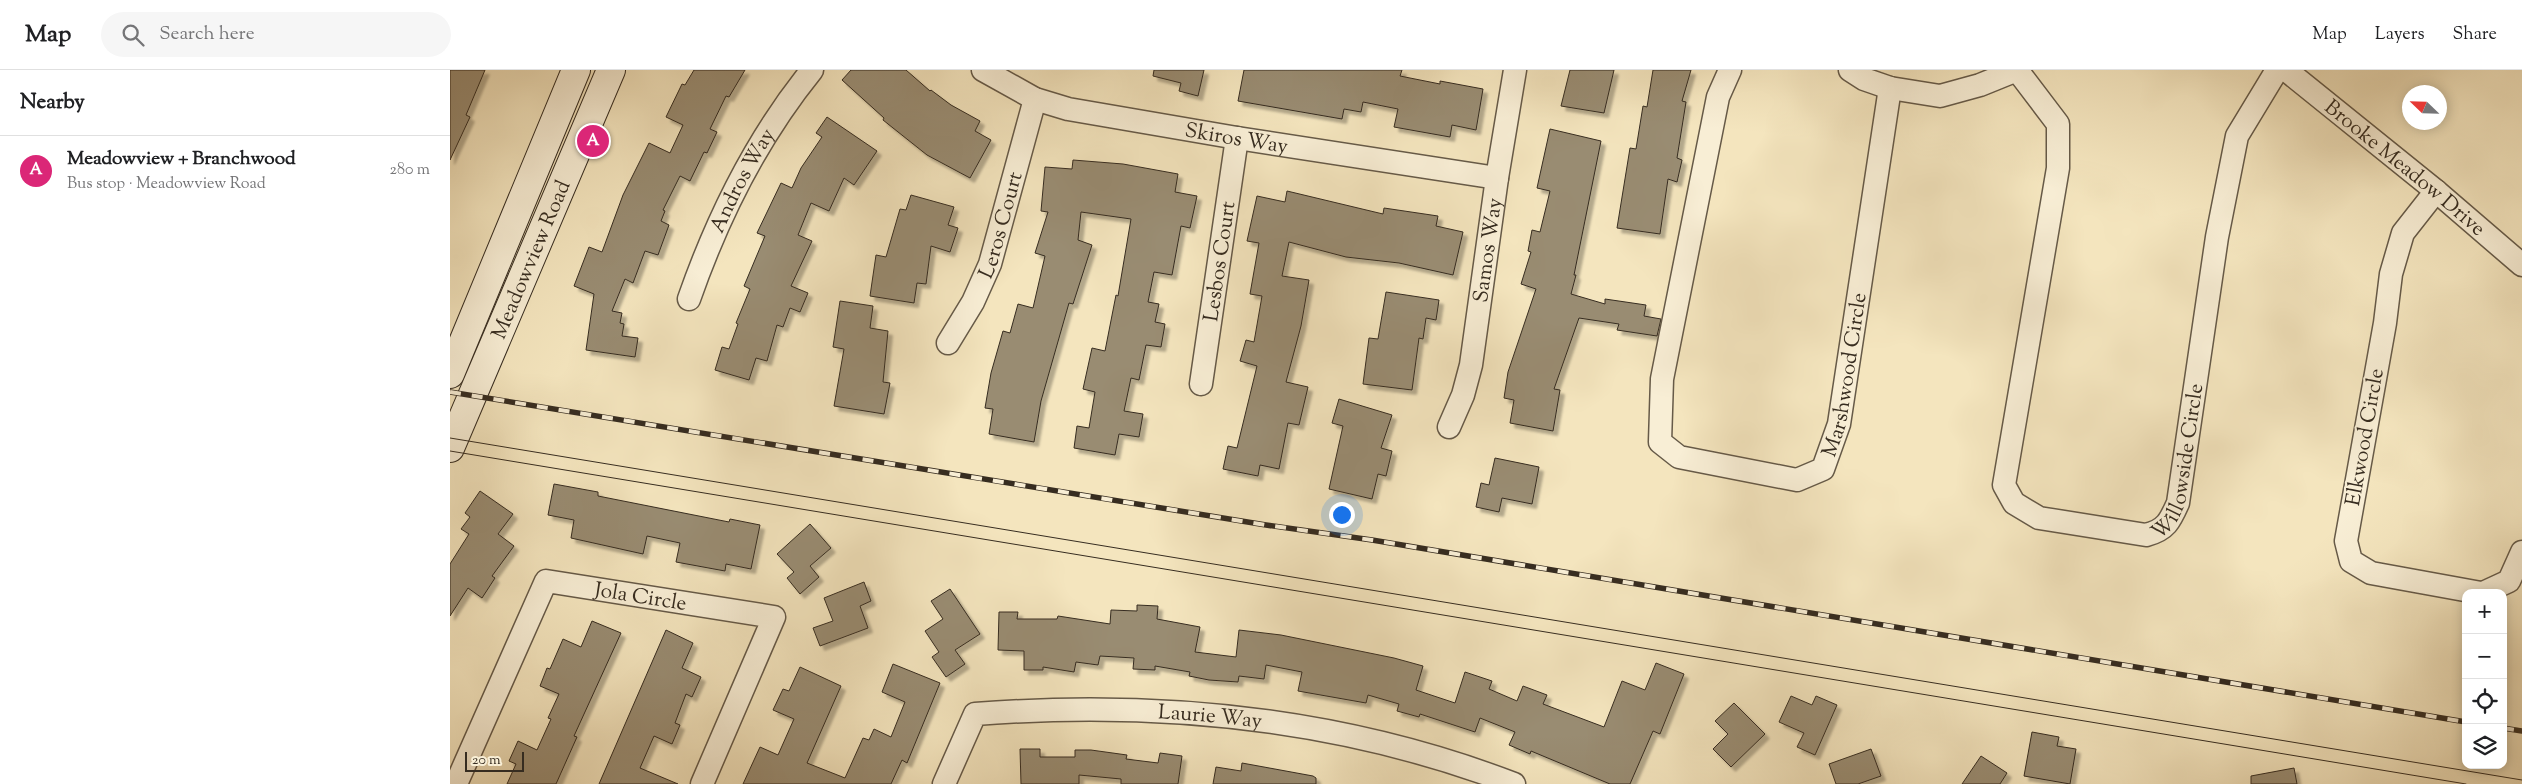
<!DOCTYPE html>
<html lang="en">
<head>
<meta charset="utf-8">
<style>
	:root { --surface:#fff; --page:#f6f6f6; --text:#202124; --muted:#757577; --line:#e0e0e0; --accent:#db2777 }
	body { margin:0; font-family:"Sorts Mill Goudy",serif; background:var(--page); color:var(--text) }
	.controls { position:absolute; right:15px; bottom:15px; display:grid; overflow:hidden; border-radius:10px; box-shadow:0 2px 12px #0003 }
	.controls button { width:45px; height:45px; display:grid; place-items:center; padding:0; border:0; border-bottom:1px solid var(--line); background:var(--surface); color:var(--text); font:25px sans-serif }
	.compass { position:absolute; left:1952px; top:15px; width:45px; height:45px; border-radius:50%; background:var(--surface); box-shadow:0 2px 12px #0003; rotate:293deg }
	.scale { position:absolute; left:15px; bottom:12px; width:59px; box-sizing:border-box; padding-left:5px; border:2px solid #362c20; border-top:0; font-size:14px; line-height:18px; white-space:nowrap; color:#362c20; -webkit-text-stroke:4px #f8eed5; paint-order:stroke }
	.you { position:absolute; left:891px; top:444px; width:18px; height:18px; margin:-12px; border:4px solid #fff; border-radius:50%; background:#1a73e8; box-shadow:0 0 0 8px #1a73e833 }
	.badge { display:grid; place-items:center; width:32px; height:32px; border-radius:50%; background:var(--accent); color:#fff; font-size:16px; font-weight:700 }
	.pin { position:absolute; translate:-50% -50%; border:2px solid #fff; box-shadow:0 1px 5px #0006 }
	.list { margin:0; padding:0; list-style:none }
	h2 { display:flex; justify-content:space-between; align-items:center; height:65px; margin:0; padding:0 20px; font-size:21px }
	h2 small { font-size:16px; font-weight:400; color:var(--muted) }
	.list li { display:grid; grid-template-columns:32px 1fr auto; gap:15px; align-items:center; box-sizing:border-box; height:70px; padding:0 20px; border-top:1px solid var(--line) }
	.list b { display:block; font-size:19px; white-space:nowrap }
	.list p { margin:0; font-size:16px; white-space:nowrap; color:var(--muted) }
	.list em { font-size:16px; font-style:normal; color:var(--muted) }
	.icon { flex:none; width:28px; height:28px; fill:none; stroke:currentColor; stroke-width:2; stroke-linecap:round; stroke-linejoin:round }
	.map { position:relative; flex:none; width:2072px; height:714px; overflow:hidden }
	header { display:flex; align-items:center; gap:30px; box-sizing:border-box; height:70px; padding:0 25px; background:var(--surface); border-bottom:1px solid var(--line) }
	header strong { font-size:24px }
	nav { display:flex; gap:28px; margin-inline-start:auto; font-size:18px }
	.search { width:350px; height:45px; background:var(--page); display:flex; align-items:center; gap:12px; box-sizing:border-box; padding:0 18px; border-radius:28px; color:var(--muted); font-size:19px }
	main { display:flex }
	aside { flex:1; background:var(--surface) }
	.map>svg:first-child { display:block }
</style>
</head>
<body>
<header>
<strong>Map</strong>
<div class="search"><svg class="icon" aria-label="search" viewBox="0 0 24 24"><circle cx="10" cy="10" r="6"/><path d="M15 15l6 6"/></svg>Search here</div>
<nav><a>Map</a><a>Layers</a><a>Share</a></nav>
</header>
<main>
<aside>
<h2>Nearby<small></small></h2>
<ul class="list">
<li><span class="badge">A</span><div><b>Meadowview + Branchwood</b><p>Bus stop · Meadowview Road</p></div><em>280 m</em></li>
</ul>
</aside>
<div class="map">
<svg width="2072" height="714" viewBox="0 0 2072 714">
	<defs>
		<filter id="shadow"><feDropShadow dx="4.5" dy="4.5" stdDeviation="1" flood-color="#0004"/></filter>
	</defs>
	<rect width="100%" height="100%" fill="#f4e5be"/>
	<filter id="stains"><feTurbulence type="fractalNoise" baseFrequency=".004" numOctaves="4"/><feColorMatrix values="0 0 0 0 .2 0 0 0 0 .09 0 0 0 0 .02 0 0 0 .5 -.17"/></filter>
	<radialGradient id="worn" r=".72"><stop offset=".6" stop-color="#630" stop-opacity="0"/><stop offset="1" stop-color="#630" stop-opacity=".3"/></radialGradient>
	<path fill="#998c72" stroke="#362c20" filter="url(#shadow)" d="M0 0H35L16 45 20 47 0 90Z
		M244 0H295L279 27 276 26 260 59 267 62 257 83 254 82 240 111 230 106 213 140 215 141 211 151 219 155 208 185 195 181 183 213 175 209 162 241 172 243 170 253 174 254 172 266 188 268 185 287 136 280 144 224 124 216 139 177 152 182 173 125 199 73 220 83 233 55 216 47 232 14 235 15Z
		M401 0H456L480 21 481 20 501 35 530 51 525 61 541 70 520 108 477 85 433 50 434 48 392 10Z
		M704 0H754L748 26 729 21 731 13 703 6Z
		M794 0H952L950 6 990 14V11L1033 19 1026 60 1002 55 1000 67 944 57 948 39 913 32 911 42 894 39 892 49 788 31Z
		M1120 0H1164L1154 43 1111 36Z
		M1203 0H1241L1232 31 1236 32 1227 88 1232 90 1227 112 1218 109 1210 164 1167 158 1180 78 1186 79 1193 36 1197 37Z
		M377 47 427 81 404 115 394 108 379 141 361 133 348 165 362 171 341 216 358 223 350 242 340 238 333 257 327 255 317 291 306 288 299 310 265 300 272 277 279 279 288 254 286 253 300 219 294 216 315 166 307 163 331 113 342 118 351 98 372 67 366 63Z
		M1100 59 1151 71 1124 205H1126L1121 224 1155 234V229L1196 235 1194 246 1211 249 1207 266 1167 260 1169 254 1129 248 1104 319 1110 320 1103 361 1060 353 1064 330 1054 328 1058 302 1086 219 1071 214 1081 182 1078 181 1082 160 1090 162 1100 121 1087 118Z
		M623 90 673 94 728 104 725 122 747 126 740 158 731 156 722 205 704 202 698 232 709 234 705 252 715 254 711 277 696 275 689 310 681 308 674 341 693 344 689 367 669 364 665 385 624 378 627 356 639 358 645 322 633 319 642 278 655 281 666 225 668 226 681 149 631 142 628 170 642 175 623 234 619 233 591 331 584 372 539 364 543 339 535 338 541 303 553 261 560 263 568 234 583 238 595 186 585 183 598 142 591 141 595 97 622 99Z
		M837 121 933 144 934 138 988 146 986 156 1013 162 1003 205 949 193 896 187 839 172 832 206 859 210 851 256 836 312 858 317 849 355 838 353 829 399 810 395 808 406 773 399 778 376 787 378 807 296 790 291 796 270 804 272 812 226 800 224 809 173 797 171 807 126 835 132Z
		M461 125 504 137 498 155 508 158 500 182 481 176 476 214 467 213 464 233 420 226 426 185 436 187 450 139 456 140Z
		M936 222 989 230 986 250 976 248 973 269 969 268 962 320 913 314 919 268 928 269Z
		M390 231 423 236 420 258 438 261 433 312 440 313 434 344 384 336 394 279 383 277Z
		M889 329 942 345 931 378 942 381 936 406 928 404 922 429 879 419 893 356 882 353Z
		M1045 388 1089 397 1082 434 1052 428 1049 442 1026 437 1031 413 1039 415Z
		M104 414 148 422V426L279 452 280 449 310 455 301 499 276 494 275 501 226 492 230 473 197 466 193 484 121 468 124 450 98 445Z
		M30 421 63 444 48 464 64 476 42 506 45 508 32 528 18 518 0 546V494L19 464 11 459 20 447 15 443Z
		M360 454 381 478 360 496 369 507 350 524 337 508 344 502 327 484Z
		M414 512 421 531 410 536 418 558 370 576 363 558 383 551 374 528Z
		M500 519 530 564 505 580 515 594 496 607 482 587 489 582 475 561 493 549 481 531Z
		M687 535 708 536 707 549 750 557 745 582 786 587 789 560 831 565 944 588 973 596 966 620 1005 633 1015 602 1042 611 1039 619 1067 631 1073 616 1097 625 1093 634 1154 657 1172 611 1195 620 1206 593 1234 604 1210 664 1203 661 1180 714H1160L1081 681 1080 684 1059 675 1065 662 1030 648 1025 662 970 644 969 647 947 641 949 634 918 625 916 633 848 621 852 602 816 595 814 609 789 606 788 612 759 610 739 606 740 602 705 596V600L683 599 684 588 650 586 648 595 626 592 624 602 593 597V600H574V581L548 580 549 542H568L567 549H607L608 546 660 554 661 540 687 541Z
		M142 551 171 563 124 666 127 667 106 714H57L66 694 59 691 68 671 87 680 101 649 98 648 109 624 90 616 97 598 100 599 113 569 131 577Z
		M216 560 243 573 232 598 251 607 242 627 236 624 225 653 230 655 222 674 204 666 190 698 228 714H149Z
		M443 594 490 613 457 693 452 690 441 714H293L310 677 328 685 344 649 323 640 333 619 339 621 350 597 391 616 357 693 395 708 413 668 419 670 424 659 441 667 455 632 432 622Z
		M1341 626 1362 635 1366 626 1387 635 1365 685 1347 677 1354 663 1329 652Z
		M1284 633 1315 664 1281 697 1263 679 1278 664 1265 651Z
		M1582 662 1609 667 1607 676 1626 679 1620 714 1574 706Z
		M570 679H590V687H625V680H641L677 685 676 689 708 693 710 683 732 686 728 714H671V709L629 705V714H571Z
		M1421 679 1431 706 1408 714H1386L1379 694Z
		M1531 686 1557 703 1550 714H1512Z
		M792 693 863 706 866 708V714H763L766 697 791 701Z
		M1844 698 1847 714H1801V706Z"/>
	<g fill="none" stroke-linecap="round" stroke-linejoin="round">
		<g stroke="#665a48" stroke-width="25">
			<g id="street">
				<path id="s1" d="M533 0 585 29 618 39 787 68 1047 108"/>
				<path id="s2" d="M1280 0 1268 27 1212 309 1210 372 1229 387 1347 410 1373 399 1389 354 1440 18"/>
				<path d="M1400 0 1414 9 1440 18 1490 26 1530 15 1567 0"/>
				<path id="s3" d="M1567 0 1608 54V98L1554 415 1564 433 1589 448 1696 465C1716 460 1720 451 1728 433L1767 167 1787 66 1827 0"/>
				<path id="s4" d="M1836 0 1986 121 2072 195"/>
				<path d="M1986 121 1953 163 1941 204 1935 253 1896 471 1901 491 1921 503 2031 523"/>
				<path id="s5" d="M239 229C268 146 306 69 362 0"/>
				<path id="s6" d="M498 273 523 232 540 194 585 29"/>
				<path id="s7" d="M751 314 787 68"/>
				<path id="s8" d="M999 357 1013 325 1021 295 1047 108 1065 0"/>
				<path d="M2033 523 2059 511 2072 482"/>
				<path id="s9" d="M6 714 96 511 324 547 252 714"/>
				<path id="s10" d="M494 714 525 644C708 630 892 648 1064 714"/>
			</g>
		</g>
		<g stroke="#362c20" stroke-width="30">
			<g id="secondary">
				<path d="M0 304 126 0"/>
				<path id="s11" d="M0 378 161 0"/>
			</g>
		</g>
		<use href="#street" stroke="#f8eed5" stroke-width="22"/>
		<use href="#secondary" stroke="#f8eed5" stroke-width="28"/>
		<path stroke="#362c20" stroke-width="1" d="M0 368 2072 710
			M0 381 2016 714"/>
		<g stroke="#362c20" stroke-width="5.5">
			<path id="rail" d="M0 322 816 455 922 470 2016 652
				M2053 658 2072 661"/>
		</g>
		<use href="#rail" stroke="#f8eed5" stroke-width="4" stroke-dasharray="11" stroke-linecap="butt"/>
	</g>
	<g text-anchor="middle" stroke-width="4" stroke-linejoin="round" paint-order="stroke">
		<g font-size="21" fill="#362c20" stroke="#f8eed5">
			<text dy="7" stroke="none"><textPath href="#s1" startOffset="265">Skiros Way</textPath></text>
			<text dy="7" stroke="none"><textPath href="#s4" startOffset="154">Brooke Meadow Drive</textPath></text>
			<text dy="7" stroke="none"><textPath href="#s5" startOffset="130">Andros Way</textPath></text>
			<text dy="7" stroke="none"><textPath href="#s6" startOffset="130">Leros Court</textPath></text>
			<text dy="7" stroke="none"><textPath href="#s8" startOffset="182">Samos Way</textPath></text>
			<text dy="7" stroke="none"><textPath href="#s11" startOffset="205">Meadowview Road</textPath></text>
			<text dy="7" stroke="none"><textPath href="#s7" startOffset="124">Lesbos Court</textPath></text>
			<text dy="7" stroke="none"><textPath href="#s2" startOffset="650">Marshwood Circle</textPath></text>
			<text transform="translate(1914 367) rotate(-80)" y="7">Elkwood Circle</text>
			<text dy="7" stroke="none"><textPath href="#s3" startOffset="679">Willowside Circle</textPath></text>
			<text dy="7" stroke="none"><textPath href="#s9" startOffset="318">Jola Circle</textPath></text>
			<text dy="7" stroke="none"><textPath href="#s10" startOffset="312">Laurie Way</textPath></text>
		</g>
	</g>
	<rect width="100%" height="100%" filter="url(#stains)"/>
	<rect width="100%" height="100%" fill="url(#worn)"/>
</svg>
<div class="controls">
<button>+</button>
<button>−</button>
<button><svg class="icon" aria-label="locate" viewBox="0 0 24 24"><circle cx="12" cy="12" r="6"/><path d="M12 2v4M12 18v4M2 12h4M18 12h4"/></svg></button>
<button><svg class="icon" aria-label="layers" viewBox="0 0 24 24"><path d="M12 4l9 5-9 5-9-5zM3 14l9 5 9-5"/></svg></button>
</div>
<svg class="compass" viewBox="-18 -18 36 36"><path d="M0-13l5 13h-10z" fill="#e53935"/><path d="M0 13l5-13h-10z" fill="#757577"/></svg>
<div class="scale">20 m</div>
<div class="you"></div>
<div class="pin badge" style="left:143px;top:71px">A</div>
</div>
</main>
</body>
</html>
